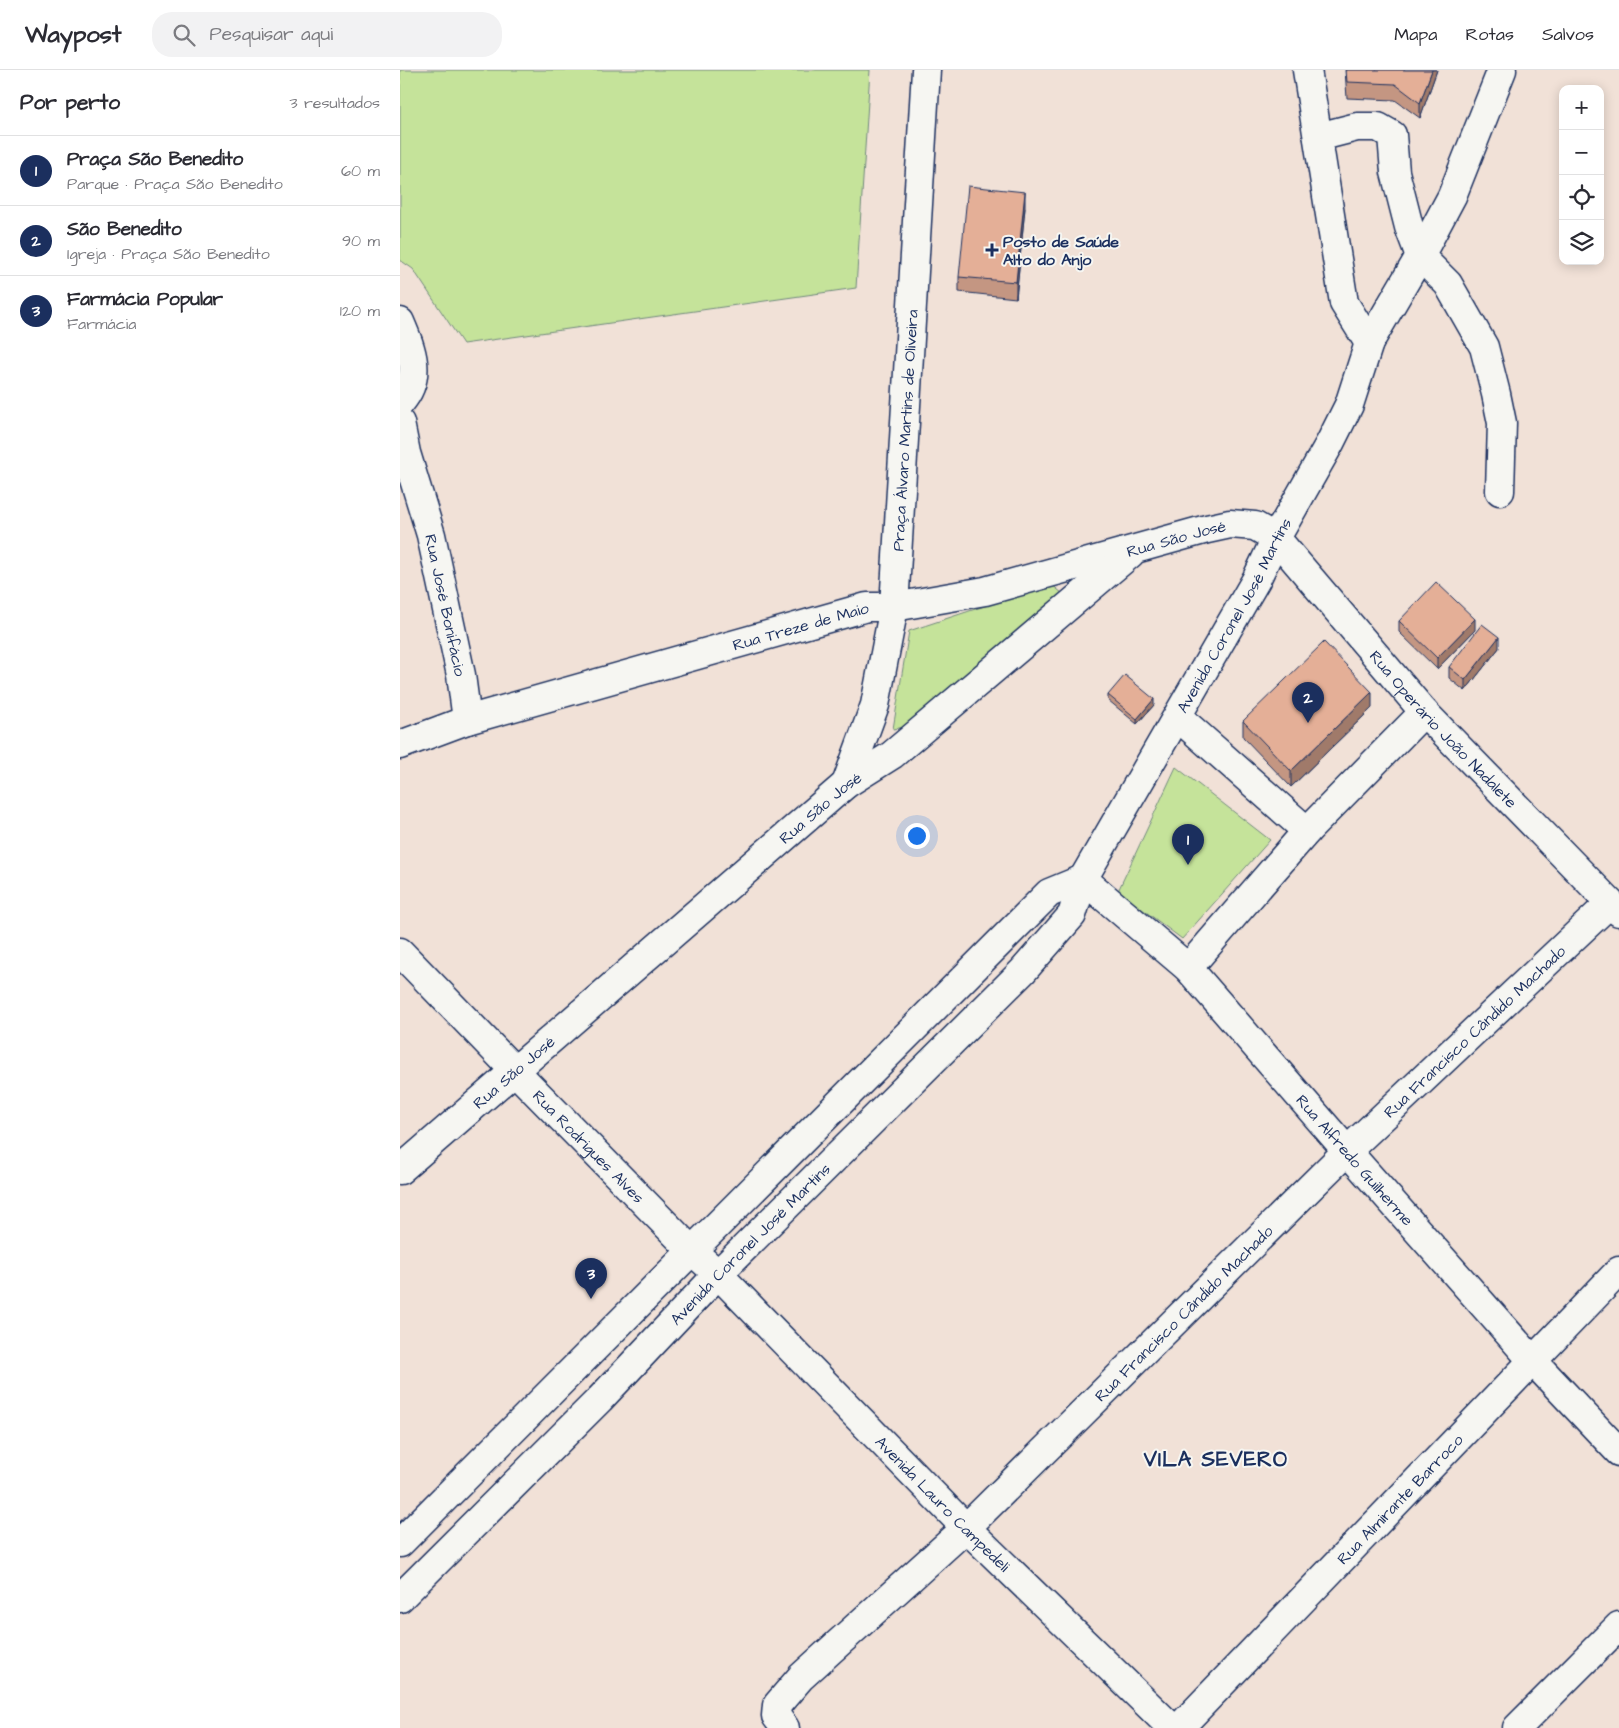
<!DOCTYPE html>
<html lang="pt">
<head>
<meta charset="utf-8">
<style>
	:root { --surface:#fff; --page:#f2f2f3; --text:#2b2b33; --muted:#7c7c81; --line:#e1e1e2; --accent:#1b2f5e }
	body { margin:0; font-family:"Architects Daughter",sans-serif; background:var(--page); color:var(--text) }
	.controls { position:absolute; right:15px; top:15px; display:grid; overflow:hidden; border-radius:10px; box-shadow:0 2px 12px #0003 }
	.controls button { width:45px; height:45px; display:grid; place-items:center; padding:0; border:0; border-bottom:1px solid var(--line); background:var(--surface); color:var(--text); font:25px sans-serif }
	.you { position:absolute; left:516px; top:765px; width:18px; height:18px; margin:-12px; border:4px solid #fff; border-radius:50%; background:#1a73e8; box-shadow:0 0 0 8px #1a73e833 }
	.badge { display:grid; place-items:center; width:32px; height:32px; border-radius:50%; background:var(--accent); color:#fff; font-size:16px; font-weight:700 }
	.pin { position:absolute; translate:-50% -41px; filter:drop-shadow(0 1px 2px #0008) }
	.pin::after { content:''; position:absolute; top:26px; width:18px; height:15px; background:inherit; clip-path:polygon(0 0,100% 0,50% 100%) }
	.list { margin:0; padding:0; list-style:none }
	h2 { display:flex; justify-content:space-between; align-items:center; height:65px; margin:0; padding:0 20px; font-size:21px }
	h2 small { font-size:16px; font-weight:400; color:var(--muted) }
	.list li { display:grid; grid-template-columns:32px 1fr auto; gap:15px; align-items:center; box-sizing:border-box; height:70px; padding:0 20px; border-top:1px solid var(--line) }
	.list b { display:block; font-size:19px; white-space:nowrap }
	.list p { margin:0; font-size:16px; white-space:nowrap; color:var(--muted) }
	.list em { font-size:16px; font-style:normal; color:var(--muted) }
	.icon { flex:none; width:28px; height:28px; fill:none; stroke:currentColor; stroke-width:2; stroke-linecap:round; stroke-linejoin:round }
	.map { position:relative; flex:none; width:1219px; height:1658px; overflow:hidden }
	header { display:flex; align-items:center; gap:30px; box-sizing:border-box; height:70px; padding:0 25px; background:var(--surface); border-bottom:1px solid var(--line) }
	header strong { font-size:24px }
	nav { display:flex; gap:28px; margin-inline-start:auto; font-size:18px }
	.search { width:350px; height:45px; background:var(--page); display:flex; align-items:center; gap:12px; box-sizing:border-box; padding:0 18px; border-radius:20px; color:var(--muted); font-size:19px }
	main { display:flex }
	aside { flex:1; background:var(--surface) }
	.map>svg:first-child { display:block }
</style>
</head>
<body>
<header>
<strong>Waypost</strong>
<div class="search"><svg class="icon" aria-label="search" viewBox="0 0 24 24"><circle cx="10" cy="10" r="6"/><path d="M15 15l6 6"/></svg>Pesquisar aqui</div>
<nav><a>Mapa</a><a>Rotas</a><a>Salvos</a></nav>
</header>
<main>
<aside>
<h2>Por perto<small>3 resultados</small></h2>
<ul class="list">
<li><span class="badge">1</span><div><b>Praça São Benedito</b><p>Parque · Praça São Benedito</p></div><em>60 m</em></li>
<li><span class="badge">2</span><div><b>São Benedito</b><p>Igreja · Praça São Benedito</p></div><em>90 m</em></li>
<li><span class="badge">3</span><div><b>Farmácia Popular</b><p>Farmácia</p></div><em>120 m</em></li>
</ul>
</aside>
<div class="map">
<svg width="1219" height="1658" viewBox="0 0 1219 1658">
	<rect width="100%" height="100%" fill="#f1e1d7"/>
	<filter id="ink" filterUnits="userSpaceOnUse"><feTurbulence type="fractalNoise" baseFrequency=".02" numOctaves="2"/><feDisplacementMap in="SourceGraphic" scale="10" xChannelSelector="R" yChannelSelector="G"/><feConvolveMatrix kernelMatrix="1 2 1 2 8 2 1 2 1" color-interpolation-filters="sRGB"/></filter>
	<g filter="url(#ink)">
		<path fill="#c5e39a" stroke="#70897c" d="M0 0H470L456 218 63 274 13 199 0 190Z
			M651 514 668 528 512 656 493 659 509 561Z
			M776 697 870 770 782 869 718 821Z"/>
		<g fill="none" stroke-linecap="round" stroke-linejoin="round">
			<g stroke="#1b2f5e" stroke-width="31">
				<g id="minor">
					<path d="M907 0 944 233 969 273"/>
					<path d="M918 67 957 57H978L992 65 995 102 1009 157 1020 186 1048 214 1084 277 1096 324 1102 353 1100 421"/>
					<path d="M0 252C12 280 23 307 0 333"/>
					<path id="s1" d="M0 353 6 383 31 465 61 605 67 650"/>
					<path d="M778 647 907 761"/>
					<path id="s2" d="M0 675 67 650 467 537H494L585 521 807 459 830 454 855 456 876 468 1024 642 1219 842"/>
					<path id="s3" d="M446 714 475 635 494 537 526 0"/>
					<path id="s4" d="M683 809 788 898 947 1081 1132 1290 1219 1382"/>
					<path id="s5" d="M0 882 115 1001 291 1180 318 1204 566 1458 772 1658"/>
					<path d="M788 898 907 761 1024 642"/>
					<path id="s6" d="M0 1100 446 714 492 685 730 484"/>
					<path d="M0 1473 649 823 683 809"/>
					<path id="s7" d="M0 1528 200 1329 318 1204 623 901 672 845 683 809 856 510 876 468 930 373 949 335 969 273 1020 186 1052 126 1102 0"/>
					<path id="s8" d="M385 1658 376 1646 377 1635 401 1607 566 1458 947 1081 1210 833"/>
					<path id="s9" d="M779 1658 1219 1201"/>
					<path d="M1117 1658 1219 1556"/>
				</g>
			</g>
			<use href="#minor" stroke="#f6f6f2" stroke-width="28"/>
		</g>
		<path fill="#c49682" stroke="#1b2f5e" d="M945 0H1037L1020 48 995 30 947 28Z
			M625 138 616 228 559 222V207Z
			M999 551 1075 560 1037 599 999 562Z
			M1099 578 1065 621 1049 608V597Z
			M708 625 754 635 737 654 708 630Z
			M972 638 891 717 843 667V651Z"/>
		<path fill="#a07a6a" stroke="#1b2f5e" d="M1032 0H1037L1020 48V33Z
			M625 122V138L616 228V212Z
			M1075 549V560L1037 599V588Z
			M1099 567V578L1065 621V610Z
			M972 622V638L891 717V701Z
			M754 629V635L737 654V649Z"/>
		<path fill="#e4af97" stroke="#1b2f5e" d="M946 0H1032L1020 33 995 14 947 12Z
			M568 116 625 122 616 212 559 207Z
			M1036 512 1075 549 1037 588 999 551Z
			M1082 554 1099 567 1065 610 1049 597Z
			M924 572 972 622 891 701 843 651Z
			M725 605 754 629 737 649 708 625Z"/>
	</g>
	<path fill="#1b2f5e" stroke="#f6f6f2" stroke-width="2" d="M589.5 172.5h5v5h5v5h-5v5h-5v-5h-5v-5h5z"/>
	<g text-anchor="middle" stroke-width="4" stroke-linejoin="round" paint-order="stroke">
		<g font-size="16" font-weight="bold" fill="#1b2f5e" stroke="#f6f6f2" text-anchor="start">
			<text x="603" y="177">Posto de Saúde<tspan x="603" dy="18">Alto do Anjo</tspan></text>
		</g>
		<g font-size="16" fill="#1b2f5e" stroke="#f6f6f2">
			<text dy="6" stroke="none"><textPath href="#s3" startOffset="361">Praça Álvaro Martins de Oliveira</textPath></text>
			<text dy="6" stroke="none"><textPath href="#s2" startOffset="805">Rua São José</textPath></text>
			<text dy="6" stroke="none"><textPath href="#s1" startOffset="188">Rua José Bonifácio</textPath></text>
			<text dy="6" stroke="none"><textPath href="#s7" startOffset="1300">Avenida Coronel José Martins</textPath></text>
			<text dy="6" stroke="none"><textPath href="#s2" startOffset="418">Rua Treze de Maio</textPath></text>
			<text dy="6" stroke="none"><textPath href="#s2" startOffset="1164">Rua Operário João Nadalete</textPath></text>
			<text dy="6" stroke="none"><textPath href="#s6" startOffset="555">Rua São José</textPath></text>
			<text dy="6" stroke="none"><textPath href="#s8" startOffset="996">Rua Francisco Cândido Machado</textPath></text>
			<text dy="6" stroke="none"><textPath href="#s6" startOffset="150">Rua São José</textPath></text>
			<text dy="6" stroke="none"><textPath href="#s5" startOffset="271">Rua Rodrigues Alves</textPath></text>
			<text dy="6" stroke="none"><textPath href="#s4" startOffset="392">Rua Alfredo Guilherme</textPath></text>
			<text dy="6" stroke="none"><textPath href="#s7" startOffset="498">Avenida Coronel José Martins</textPath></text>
			<text dy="6" stroke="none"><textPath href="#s8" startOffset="591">Rua Francisco Cândido Machado</textPath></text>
			<text dy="6" stroke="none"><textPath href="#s9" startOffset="318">Rua Almirante Barroco</textPath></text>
			<text dy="6" stroke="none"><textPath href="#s5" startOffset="774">Avenida Lauro Campedeli</textPath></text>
		</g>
		<g font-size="21" font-weight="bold" letter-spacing="1" fill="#1b2f5e" stroke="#f6f6f2">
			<text x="816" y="1396">VILA SEVERO</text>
		</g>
	</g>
</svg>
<div class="controls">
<button>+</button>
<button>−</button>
<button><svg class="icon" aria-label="locate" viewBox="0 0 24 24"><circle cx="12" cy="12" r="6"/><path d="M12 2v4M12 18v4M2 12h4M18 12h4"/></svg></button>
<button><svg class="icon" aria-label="layers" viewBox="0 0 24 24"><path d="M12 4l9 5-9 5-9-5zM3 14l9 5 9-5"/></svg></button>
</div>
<div class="you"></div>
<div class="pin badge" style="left:788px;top:795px">1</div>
<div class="pin badge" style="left:908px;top:653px">2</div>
<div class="pin badge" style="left:191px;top:1229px">3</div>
</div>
</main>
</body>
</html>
